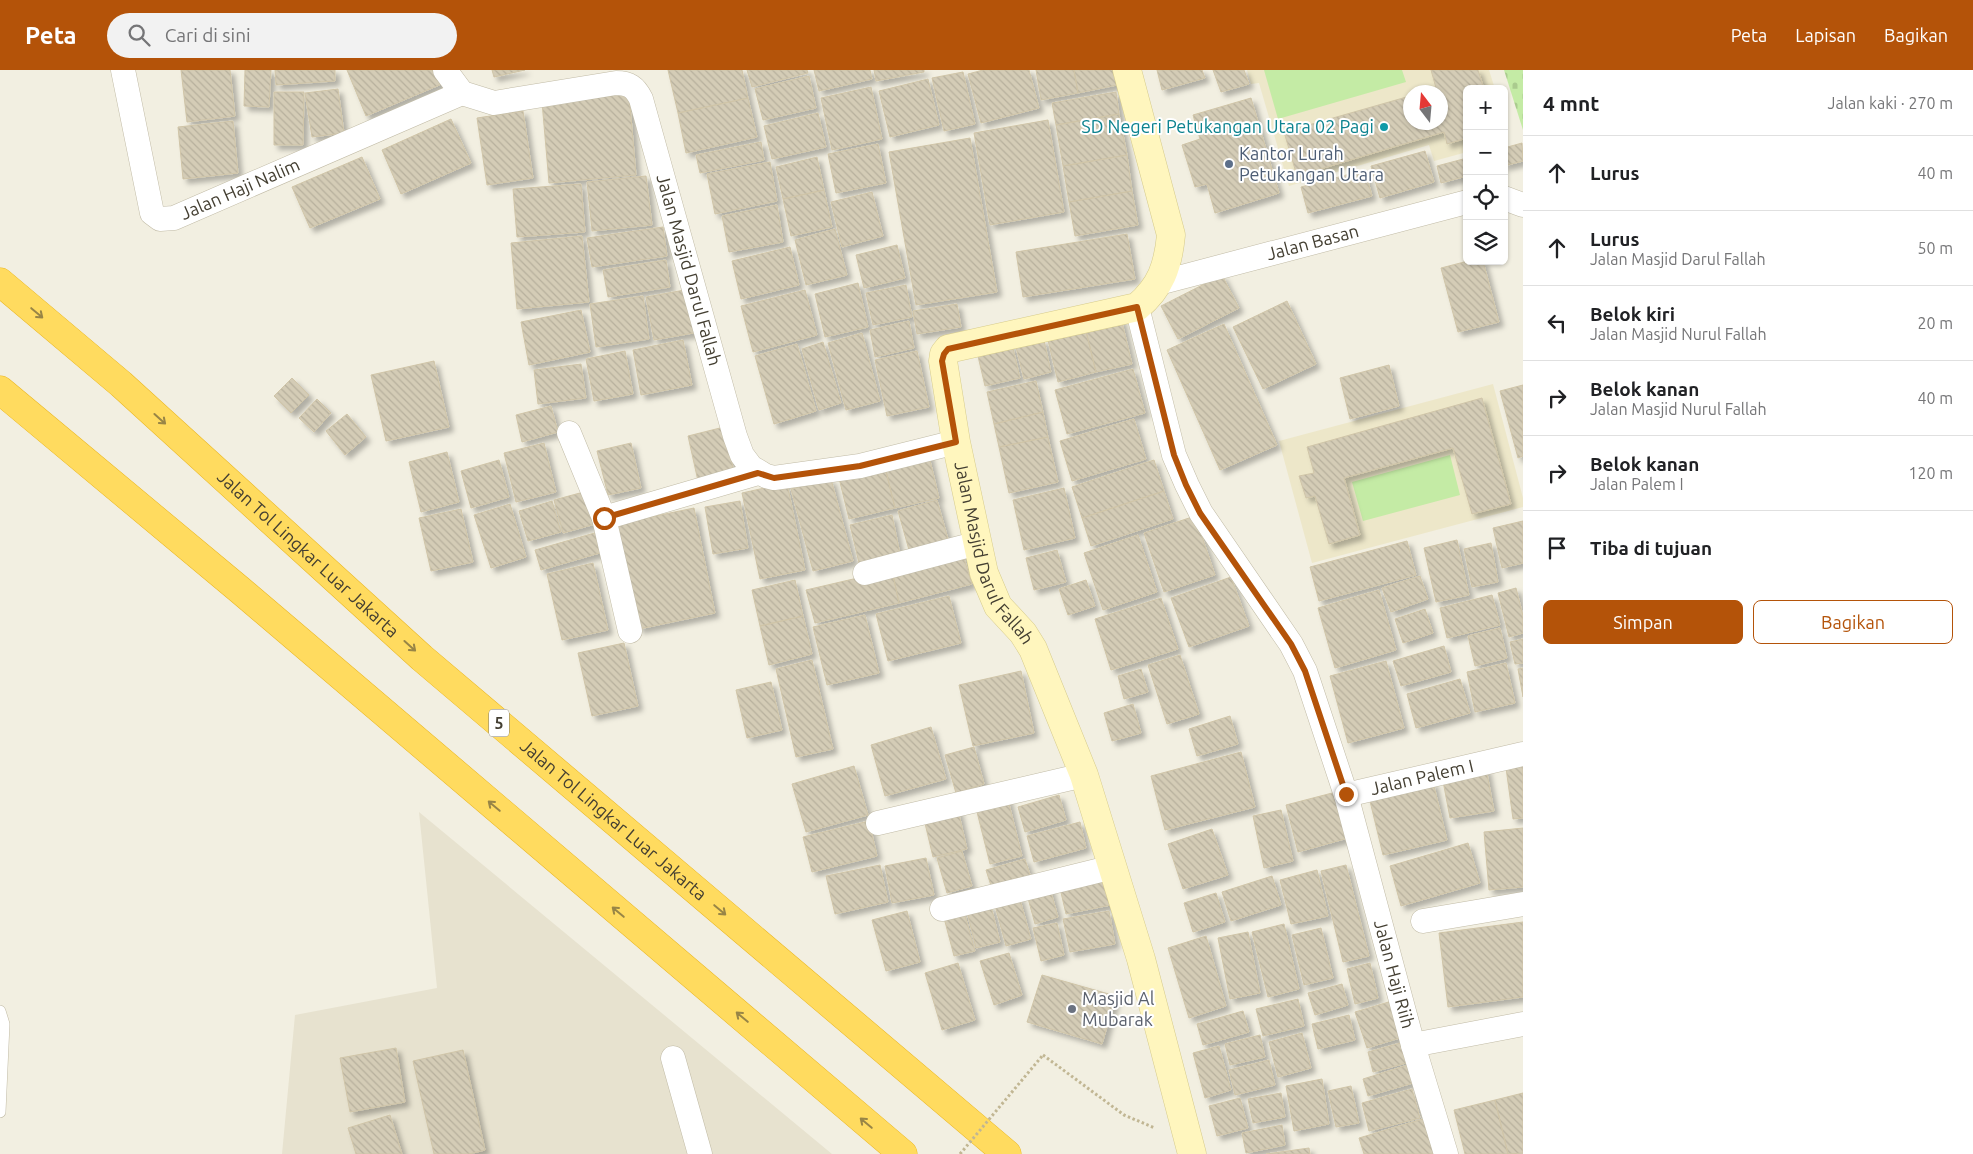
<!DOCTYPE html>
<html lang="id">
<head>
<meta charset="utf-8">
<style>
	:root { --surface:#fff; --page:#f2f2f2; --text:#202124; --muted:#757577; --line:#e0e0e0; --accent:#b45309 }
	body { margin:0; font-family:Ubuntu,sans-serif; background:var(--page); color:var(--text) }
	.controls { position:absolute; right:15px; top:15px; display:grid; overflow:hidden; border-radius:8px; box-shadow:0 1px 4px #0004 }
	.controls button { width:45px; height:45px; display:grid; place-items:center; padding:0; border:0; border-bottom:1px solid var(--line); background:var(--surface); color:var(--text); font:25px sans-serif }
	.compass { position:absolute; left:1403px; top:15px; width:45px; height:45px; border-radius:50%; background:var(--surface); box-shadow:0 1px 4px #0004; rotate:344deg }
	.stop { position:absolute; width:15px; height:15px; margin:-11px; border:4px solid #b45309; border-radius:50%; background:#fff }
	.stop.end { background:#b45309; border-color:#fff; box-shadow:0 1px 5px #0008 }
	.list { margin:0; padding:0; list-style:none }
	h2 { display:flex; justify-content:space-between; align-items:center; height:65px; margin:0; padding:0 20px; font-size:21px }
	h2 small { font-size:16px; font-weight:400; color:var(--muted) }
	.list li { display:grid; grid-template-columns:32px 1fr auto; gap:15px; align-items:center; box-sizing:border-box; height:75px; padding:0 20px; border-top:1px solid var(--line) }
	.list b { display:block; font-size:19px; white-space:nowrap }
	.list p { margin:0; font-size:16px; white-space:nowrap; color:var(--muted) }
	.list em { font-size:16px; font-style:normal; color:var(--muted) }
	.actions { display:flex; gap:10px; padding:15px 20px }
	.actions a { flex:1; padding:11px 0; border:1px solid var(--accent); border-radius:8px; text-align:center; font-size:18px; color:var(--accent) }
	.actions .main { background:var(--accent); color:#fff }
	.icon { flex:none; width:28px; height:28px; fill:none; stroke:currentColor; stroke-width:2; stroke-linecap:round; stroke-linejoin:round }
	.map { position:relative; flex:none; width:1523px; height:1084px; overflow:hidden }
	header { display:flex; align-items:center; gap:30px; box-sizing:border-box; height:70px; padding:0 25px; background:var(--accent); color:#fff }
	header strong { font-size:24px }
	nav { display:flex; gap:28px; margin-inline-start:auto; font-size:18px }
	.search { width:350px; height:45px; background:var(--page); display:flex; align-items:center; gap:12px; box-sizing:border-box; padding:0 18px; border-radius:28px; color:var(--muted); font-size:19px }
	main { display:flex }
	aside { flex:1; background:var(--surface) }
	.map>svg:first-child { display:block }
</style>
</head>
<body>
<header>
<strong>Peta</strong>
<div class="search"><svg class="icon" aria-label="search" viewBox="0 0 24 24"><circle cx="10" cy="10" r="6"/><path d="M15 15l6 6"/></svg>Cari di sini</div>
<nav><a>Peta</a><a>Lapisan</a><a>Bagikan</a></nav>
</header>
<main>
<div class="map">
<svg width="1523" height="1084" viewBox="0 0 1523 1084">
	<defs>
		<pattern id="cemetery-stones" width="16" height="16" patternUnits="userSpaceOnUse" patternTransform="scale(1.25)"><rect width="16" height="16" fill="#c4eba5"/><path d="M2 7V4a2 2 0 0 1 4 0v3zM10 15v-3a2 2 0 0 1 4 0v3z" fill="#aacb8e"/></pattern>
		<pattern id="building-back-hatch" width="6" height="6" patternUnits="userSpaceOnUse" patternTransform="scale(1.25)"><rect width="6" height="6" fill="#d4ccb6"/><path d="M-1 5l2 2M0 0l6 6M5-1l2 2" fill="none" stroke="#b7b09d"/></pattern>
		<filter id="shadow"><feDropShadow dx="4.5" dy="4.5" stdDeviation="2.5" flood-color="#0004"/></filter>
	</defs>
	<rect width="100%" height="100%" fill="#f2efe1"/>
	<path fill="#e7e2cf" d="M419 742 832 1084H282L295 945 437 918Z"/>
	<path fill="#ede7c9" fill-rule="evenodd" d="M1247 0H1489L1495 19H1467V82L1434 91 1429 75 1289 116 1259 13 1251 14ZM1410 22H1440V52H1410Z
		M1493 314 1523 428V437L1312 493 1279 371Z"/>
	<path fill="url(#cemetery-stones)" d="M1504 0H1523V60Z"/>
	<path fill="#c4eba5" d="M1264 0H1402L1406 12 1278 49Z
		M1450 385 1460 425 1363 451 1352 412Z"/>
	<path fill="url(#building-back-hatch)" stroke="#d0c5a8" filter="url(#shadow)" d="M181 0H230L235 46 187 52Z
		M245 0H271L269 37 244 36Z
		M275 0H335V11L276 15Z
		M347 0H439L444 13 366 46Z
		M492 0H525L494 7Z
		M668 0H742L748 28 678 43Z
		M747 0H807L808 3 752 17Z
		M814 0H870L872 9 819 21Z
		M874 0H924V2L876 11Z
		M983 0H1029L1039 38 981 53 968 4Z
		M1036 0H1074L1078 23 1041 30Z
		M1074 0H1114L1117 15 1078 23Z
		M1157 0H1202L1205 8 1162 20Z
		M1213 0H1244L1249 14 1221 22Z
		M1431 0H1478L1484 19H1467V68L1447 74 1444 62 1297 106 1284 62 1410 26V52H1440V22H1422L1436 18Z
		M963 2 975 54 944 61 932 8Z
		M809 6 816 38 763 50 755 19Z
		M928 9 939 55 890 67 879 21Z
		M871 17 882 69 832 80 821 28Z
		M338 19 344 63 312 67 305 23Z
		M274 22H304L303 75H274Z
		M1116 22 1119 44 1056 55 1052 33Z
		M629 24 636 105 549 113 542 32Z
		M748 28 757 67 686 83 678 43Z
		M1251 28 1279 123 1215 143 1207 114 1195 117 1182 75 1200 69 1193 45Z
		M523 41 533 108 487 115 477 48Z
		M818 43 826 77 772 89 764 56Z
		M1119 44 1127 85 1063 96 1056 55Z
		M451 49 471 93 401 124 382 80Z
		M1048 50 1064 142 990 155 974 63Z
		M233 51 238 103 183 109 178 57Z
		M970 68 997 222 916 235 889 82Z
		M761 72 764 90 700 103 696 85Z
		M1522 73 1523 91 1504 96V78Z
		M878 74 886 113 836 123 828 84Z
		M1425 81 1434 112 1380 128 1371 96Z
		M1127 85 1132 121 1069 132 1063 96Z
		M362 87 380 129 310 158 292 117Z
		M817 87 824 120 783 129 776 97Z
		M1467 88V106L1441 113 1437 96Z
		M770 92 777 131 715 144 707 104Z
		M1365 100 1372 126 1308 143 1301 117Z
		M646 106 652 155 592 161 587 112Z
		M581 114 585 162 517 167 513 119Z
		M824 120 832 157 791 166 783 129Z
		M1132 121 1138 155 1075 166 1069 132Z
		M872 122 883 166 842 177 831 132Z
		M777 135 783 172 729 182 722 146Z
		M663 157 667 186 592 197 587 168Z
		M835 159 847 205 806 215 795 170Z
		M1127 164 1135 209 1023 227 1016 182Z
		M582 166 589 232 517 239 511 173Z
		M897 175 905 208 864 218 856 185Z
		M790 177 799 215 741 229 732 191Z
		M666 190 670 217 608 227 603 200Z
		M1468 191H1483L1499 252 1458 262 1441 198Z
		M1222 205 1239 238 1178 269 1161 236Z
		M858 213 868 257 825 267 815 224Z
		M906 215 912 247 873 255 866 223Z
		M690 219 699 262 654 270 646 227Z
		M805 220 817 265 753 282 741 236Z
		M643 226 649 269 596 277 590 234Z
		M1287 231 1316 294 1263 319 1233 257Z
		M957 234 961 257 917 264 913 241Z
		M581 240 590 282 529 295 521 252Z
		M1121 248 1132 294 1096 302 1085 257Z
		M909 251 914 278 875 287 870 260Z
		M1224 254 1277 375 1220 400 1167 280Z
		M1085 257 1096 302 1058 312 1047 266Z
		M862 263 880 331 846 340 828 273Z
		M683 270 692 315 641 325 633 280Z
		M1044 270 1051 302 1024 309 1016 277Z
		M823 272 841 333 819 340 802 279Z
		M797 274 816 341 774 354 755 286Z
		M1012 274 1020 308 985 316 977 282Z
		M625 281 633 324 594 331 586 289Z
		M917 281 929 337 887 346 875 290Z
		M434 291 449 357 386 371 371 305Z
		M581 294 586 328 538 334 534 300Z
		M1389 295 1399 336 1350 349 1340 308Z
		M1133 299 1145 343 1067 364 1055 320Z
		M292 308 309 325 291 343 274 326Z
		M1036 311 1043 342 994 354 987 322Z
		M1523 315V386L1518 388 1500 321Z
		M1482 328 1511 434 1472 444 1453 378 1344 408 1360 465 1329 474 1315 426 1306 428 1299 406 1314 403 1307 377Z
		M317 329 331 343 314 362 299 348Z
		M551 336 558 362 522 372 516 345Z
		M1043 342 1048 367 999 377 994 354Z
		M347 344 366 367 345 385 326 361Z
		M1134 349 1146 389 1072 411 1060 371Z
		M724 357 734 402 698 411 688 366Z
		M1048 367 1058 412 1009 423 999 377Z
		M544 373 556 422 516 432 504 383Z
		M631 373 641 418 608 425 597 381Z
		M447 382 459 432 421 442 409 392Z
		M928 382 939 428 895 438 884 393Z
		M499 390 509 427 471 438 461 401Z
		M1154 390 1164 421 1082 448 1072 417Z
		M884 393 895 438 849 449 838 404Z
		M831 409 853 491 813 501 791 419Z
		M787 413 805 500 760 509 742 423Z
		M1064 418 1075 468 1024 480 1013 430Z
		M591 420 599 453 563 463 554 430Z
		M1164 421 1173 449 1091 476 1082 448Z
		M937 430 948 469 909 480 898 441Z
		M552 431 561 462 528 471 519 441Z
		M740 431 748 478 713 484 705 437Z
		M510 434 526 487 491 498 474 445Z
		M694 438 715 543 639 559 617 454Z
		M461 439 473 492 431 501 419 448Z
		M892 445 900 484 859 493 850 455Z
		M1195 446 1215 505 1164 522 1144 463Z
		M1523 451V493L1502 498 1493 458Z
		M598 462 603 482 541 500 535 480Z
		M1138 465 1157 522 1103 540 1084 483Z
		M1457 470 1469 525 1436 532 1424 478Z
		M1407 471 1416 505 1319 531 1310 497Z
		M1491 473 1498 512 1472 517 1464 479Z
		M1057 480 1066 512 1034 520 1026 488Z
		M962 482 972 514 899 533 892 500Z
		M593 493 608 560 562 570 547 504Z
		M892 500 899 533 815 553 806 520Z
		M1420 506 1428 529 1391 542 1382 518Z
		M1231 507 1249 556 1189 577 1171 528Z
		M795 510 803 546 760 556 752 520Z
		M1086 510 1095 536 1068 545 1059 519Z
		M1516 518 1523 546V563L1509 567 1498 523Z
		M1379 520 1396 580 1335 598 1318 538Z
		M1492 525 1500 555 1447 568 1440 538Z
		M949 526 961 573 888 591 876 544Z
		M1161 528 1178 579 1111 600 1095 549Z
		M1425 539 1433 563 1403 573 1395 549Z
		M865 545 879 603 827 615 813 557Z
		M803 546 812 584 769 595 760 556Z
		M1500 558 1507 588 1475 596 1468 566Z
		M1523 569V593L1515 594 1510 572Z
		M624 573 638 636 592 646 578 583Z
		M1444 576 1451 602 1401 616 1393 591Z
		M1180 585 1199 644 1167 654 1148 595Z
		M812 590 833 679 796 687 776 599Z
		M1386 591 1404 658 1348 673 1330 606Z
		M1506 593 1515 633 1475 642 1467 602Z
		M1523 598V627L1518 599Z
		M1141 599 1148 622 1124 629 1118 606Z
		M1021 601 1034 663 973 676 959 615Z
		M1460 609 1470 643 1416 658 1407 624Z
		M771 612 782 660 747 668 736 620Z
		M1133 634 1141 663 1112 671 1104 643Z
		M1230 646 1238 674 1197 686 1189 659Z
		M931 657 946 709 885 726 871 675Z
		M974 677 984 714 956 723 945 685Z
		M1241 682 1255 737 1165 760 1151 706Z
		M854 696 868 745 806 762 792 714Z
		M1523 696V748L1513 749 1506 698Z
		M1486 698 1494 741 1450 748 1442 706Z
		M1433 712 1447 770 1383 785 1369 727Z
		M1336 722 1348 768 1298 782 1286 735Z
		M1059 725 1066 750 1025 762 1018 737Z
		M1007 726 1022 786 990 794 975 734Z
		M957 736 967 779 933 787 923 745Z
		M1281 740 1293 791 1264 798 1253 746Z
		M869 751 877 786 812 802 803 767Z
		M1080 752 1086 778 1034 792 1027 766Z
		M1523 758V817L1489 820 1484 762Z
		M1212 759 1228 805 1183 819 1168 774Z
		M1468 773 1480 813 1401 836 1390 796Z
		M962 781 972 816 947 823 937 788Z
		M926 788 934 825 892 833 885 796Z
		M1025 789 1032 811 993 822 986 800Z
		M880 795 888 832 835 844 826 806Z
		M1346 795 1369 886 1343 892 1321 801Z
		M1317 800 1328 846 1291 854 1280 810Z
		M1109 803 1116 834 1066 844 1059 814Z
		M1272 806 1281 835 1231 851 1222 822Z
		M1049 815 1058 847 1035 854 1026 821Z
		M1216 823 1225 852 1193 862 1184 833Z
		M1019 826 1031 869 1006 876 994 832Z
		M991 836 1000 872 976 878 967 842Z
		M963 838 975 881 954 886 943 844Z
		M907 841 920 892 886 901 872 850Z
		M1109 841 1115 874 1070 882 1063 849Z
		M1523 852V927L1448 937 1439 863Z
		M1057 853 1064 885 1041 891 1033 858Z
		M1284 854 1299 919 1268 927 1252 862Z
		M1321 858 1333 908 1304 915 1292 865Z
		M1248 862 1260 923 1230 929 1218 868Z
		M1206 866 1226 936 1189 948 1168 878Z
		M1009 883 1022 925 994 935 980 891Z
		M958 893 975 950 942 960 925 903Z
		M1370 893 1378 928 1355 934 1347 899Z
		M1042 905 1116 926 1102 974 1027 952Z
		M1342 914 1348 935 1315 945 1308 923Z
		M1298 929 1304 956 1263 966 1256 939Z
		M1392 931 1403 967 1367 978 1355 942Z
		M1243 941 1249 962 1203 975 1197 954Z
		M1349 945 1355 970 1318 979 1312 954Z
		M1302 963 1311 998 1278 1007 1269 972Z
		M1260 965 1265 987 1230 995 1225 974Z
		M1404 972 1410 992 1373 1002 1368 982Z
		M1219 976 1231 1020 1205 1028 1193 983Z
		M396 978 405 1032 350 1042 340 988Z
		M463 980 485 1080 469 1084H434L413 991Z
		M1269 990 1275 1015 1235 1025 1229 1000Z
		M1408 995 1413 1013 1368 1026 1363 1009Z
		M1322 1009 1329 1054 1294 1061 1286 1016Z
		M1351 1016 1359 1053 1336 1057 1328 1021Z
		M1412 1019 1420 1048 1369 1061 1362 1033Z
		M1281 1023 1285 1047 1253 1053 1248 1029Z
		M1523 1023V1083L1508 1084 1495 1030Z
		M1240 1028 1248 1058 1217 1066 1209 1036Z
		M1495 1030 1508 1084H1465L1454 1040Z
		M390 1045 402 1084H356L348 1058Z
		M1423 1049 1434 1084H1364L1359 1068Z
		M1282 1055 1285 1075 1246 1083 1242 1063Z
		M1309 1078 1310 1084H1266Z"/>
	<g fill="none" stroke-linecap="round" stroke-linejoin="round">
		<g stroke="#c1bba6" stroke-width="12">
			<path id="lane" d="M0 941 4 954 0 1042"/>
		</g>
		<g stroke="#c1bba6" stroke-width="25">
			<g id="street">
				<path id="s1" d="M123 0 152 143 160 149 174 148 462 23"/>
				<path id="s2" d="M445 0 462 23 494 33 616 13C629 13 635 17 641 29L735 366 742 385 751 397 766 406 774 408 860 396 956 372"/>
				<path d="M1504 128 1523 135"/>
				<path id="s3" d="M1159 213 1467 132"/>
				<path id="s4" d="M1137 237 1174 385 1187 415 1201 443 1291 574 1305 601 1346 725 1413 975 1446 1084"/>
				<path d="M569 363 604 448"/>
				<path d="M865 503 978 473"/>
				<path d="M630 561 604 448 758 403"/>
				<path id="s5" d="M1346 725 1523 684"/>
				<path d="M878 753 1084 705"/>
				<path d="M942 839 1113 797"/>
				<path d="M1423 851 1523 834"/>
				<path d="M1413 975 1523 954"/>
				<path d="M673 988 700 1084"/>
			</g>
		</g>
		<g stroke="#d6cb8c" stroke-width="29">
			<g id="secondary">
				<path id="s6" d="M1127 0 1171 165C1168 196 1161 217 1137 237L948 279 944 284 943 291 956 372 984 503 998 536 1023 563 1033 579 1084 705 1141 889 1192 1084"/>
			</g>
		</g>
		<g stroke="#eab623" stroke-width="29">
			<g id="highway">
				<path id="s7" d="M0 212 121 314 422 588 1007 1084"/>
				<path d="M0 320 240 520 903 1084"/>
			</g>
		</g>
		<path stroke="#c1b693" stroke-width="3" stroke-dasharray="2.5 2.5" stroke-linecap="butt" d="M1043 985 1124 1045 1155 1058"/>
		<use href="#lane" stroke="#fff" stroke-width="11"/>
		<use href="#street" stroke="#fff" stroke-width="24"/>
		<use href="#secondary" stroke="#fff6be" stroke-width="28"/>
		<use href="#highway" stroke="#ffdb5f" stroke-width="28"/>
		<path stroke="#c1b693" stroke-width="3" stroke-dasharray="2.5 2.5" stroke-linecap="butt" d="M960 1084 1043 985"/>
	</g>
	<defs><path id="oneway-shaft" d="M-6 0H5M1.5-3L5.5 0L1.5 3" fill="none" stroke-width="1.6" stroke-linecap="round" stroke-linejoin="round" transform="scale(1.25)"/></defs>
	<g stroke="#988546">
		<use href="#oneway-shaft" transform="translate(37 243) rotate(40)"/>
		<use href="#oneway-shaft" transform="translate(160 349) rotate(42)"/>
		<use href="#oneway-shaft" transform="translate(410 576) rotate(42)"/>
		<use href="#oneway-shaft" transform="translate(494 736) rotate(-140)"/>
		<use href="#oneway-shaft" transform="translate(720 840) rotate(40)"/>
		<use href="#oneway-shaft" transform="translate(618 842) rotate(-140)"/>
		<use href="#oneway-shaft" transform="translate(742 947) rotate(-140)"/>
		<use href="#oneway-shaft" transform="translate(866 1053) rotate(-140)"/>
	</g>
	<g fill="none" stroke-linecap="round" stroke-linejoin="round">
		<path stroke="#b45309" stroke-width="6" d="M604 448 758 403 774 408 860 396 956 372 942 291 944 284 948 279 1137 237 1174 385 1186 415 1200 443 1291 574 1305 601 1346 724"/>
	</g>
	<circle fill="#0f9aa8" stroke="#fff" stroke-width="2" cx="1384" cy="57" r="5"/>
	<circle fill="#5c6f8a" stroke="#fff" stroke-width="2" cx="1229" cy="94" r="5"/>
	<circle fill="#6b7280" stroke="#fff" stroke-width="2" cx="1072" cy="939" r="5"/>
	<g text-anchor="middle" stroke-width="4" stroke-linejoin="round" paint-order="stroke">
		<rect fill="#fff" stroke="#7c7970" stroke-width="1" x="489" y="639.5" width="20" height="27" rx="4"/>
		<g font-size="16" font-weight="bold" fill="#443f32">
			<text x="499" y="659">5</text>
		</g>
		<g font-size="18" fill="#0d838f" stroke="#fff" text-anchor="end">
			<text x="1374" y="63">SD Negeri Petukangan Utara 02 Pagi</text>
		</g>
		<g font-size="18" fill="#4e5e75" stroke="#fff" text-anchor="start">
			<text x="1239" y="90">Kantor Lurah<tspan x="1239" dy="21">Petukangan Utara</tspan></text>
		</g>
		<g font-size="18" fill="#443f32" stroke="#fff">
			<text dy="6" stroke="none"><textPath href="#s1" startOffset="242">Jalan Haji Nalim</textPath></text>
			<text dy="6" stroke="none"><textPath href="#s3" startOffset="159">Jalan Basan</textPath></text>
			<text dy="6" stroke="none"><textPath href="#s2" startOffset="395">Jalan Masjid Darul Fallah</textPath></text>
			<text dy="6" stroke="none"><textPath href="#s6" startOffset="661">Jalan Masjid Darul Fallah</textPath></text>
			<text dy="6" stroke="none"><textPath href="#s7" startOffset="411">Jalan Tol Lingkar Luar Jakarta</textPath></text>
			<text dy="6" stroke="none"><textPath href="#s5" startOffset="78">Jalan Palem I</textPath></text>
			<text dy="6" stroke="none"><textPath href="#s7" startOffset="816">Jalan Tol Lingkar Luar Jakarta</textPath></text>
			<text dy="6" stroke="none"><textPath href="#s4" startOffset="722">Jalan Haji Riih</textPath></text>
		</g>
		<g font-size="18" fill="#5b616d" stroke="#fff" text-anchor="start">
			<text x="1082" y="935">Masjid Al<tspan x="1082" dy="21">Mubarak</tspan></text>
		</g>
	</g>
</svg>
<div class="controls">
<button>+</button>
<button>−</button>
<button><svg class="icon" aria-label="locate" viewBox="0 0 24 24"><circle cx="12" cy="12" r="6"/><path d="M12 2v4M12 18v4M2 12h4M18 12h4"/></svg></button>
<button><svg class="icon" aria-label="layers" viewBox="0 0 24 24"><path d="M12 4l9 5-9 5-9-5zM3 14l9 5 9-5"/></svg></button>
</div>
<svg class="compass" viewBox="-18 -18 36 36"><path d="M0-13l5 13h-10z" fill="#e53935"/><path d="M0 13l5-13h-10z" fill="#757577"/></svg>
<div class="stop" style="left:604px;top:448px"></div>
<div class="stop end" style="left:1346px;top:724px"></div>
</div>
<aside>
<h2>4 mnt<small>Jalan kaki · 270 m</small></h2>
<ul class="list">
<li><svg class="icon" aria-label="ahead" viewBox="0 0 24 24"><path d="M12 20V5M6 11l6-6 6 6"/></svg><div><b>Lurus</b></div><em>40 m</em></li>
<li><svg class="icon" aria-label="ahead" viewBox="0 0 24 24"><path d="M12 20V5M6 11l6-6 6 6"/></svg><div><b>Lurus</b><p>Jalan Masjid Darul Fallah</p></div><em>50 m</em></li>
<li><svg class="icon" aria-label="left" viewBox="0 0 24 24"><path d="M17 20v-9H6M10 6l-5 5 5 5"/></svg><div><b>Belok kiri</b><p>Jalan Masjid Nurul Fallah</p></div><em>20 m</em></li>
<li><svg class="icon" aria-label="right" viewBox="0 0 24 24"><path d="M7 20v-9h11M14 6l5 5-5 5"/></svg><div><b>Belok kanan</b><p>Jalan Masjid Nurul Fallah</p></div><em>40 m</em></li>
<li><svg class="icon" aria-label="right" viewBox="0 0 24 24"><path d="M7 20v-9h11M14 6l5 5-5 5"/></svg><div><b>Belok kanan</b><p>Jalan Palem I</p></div><em>120 m</em></li>
<li><svg class="icon" aria-label="arrive" viewBox="0 0 24 24"><path d="M6 21V4h12l-3 4 3 4H6"/></svg><div><b>Tiba di tujuan</b></div></li>
</ul>
<div class="actions"><a class="main">Simpan</a><a>Bagikan</a></div>
</aside>
</main>
</body>
</html>
